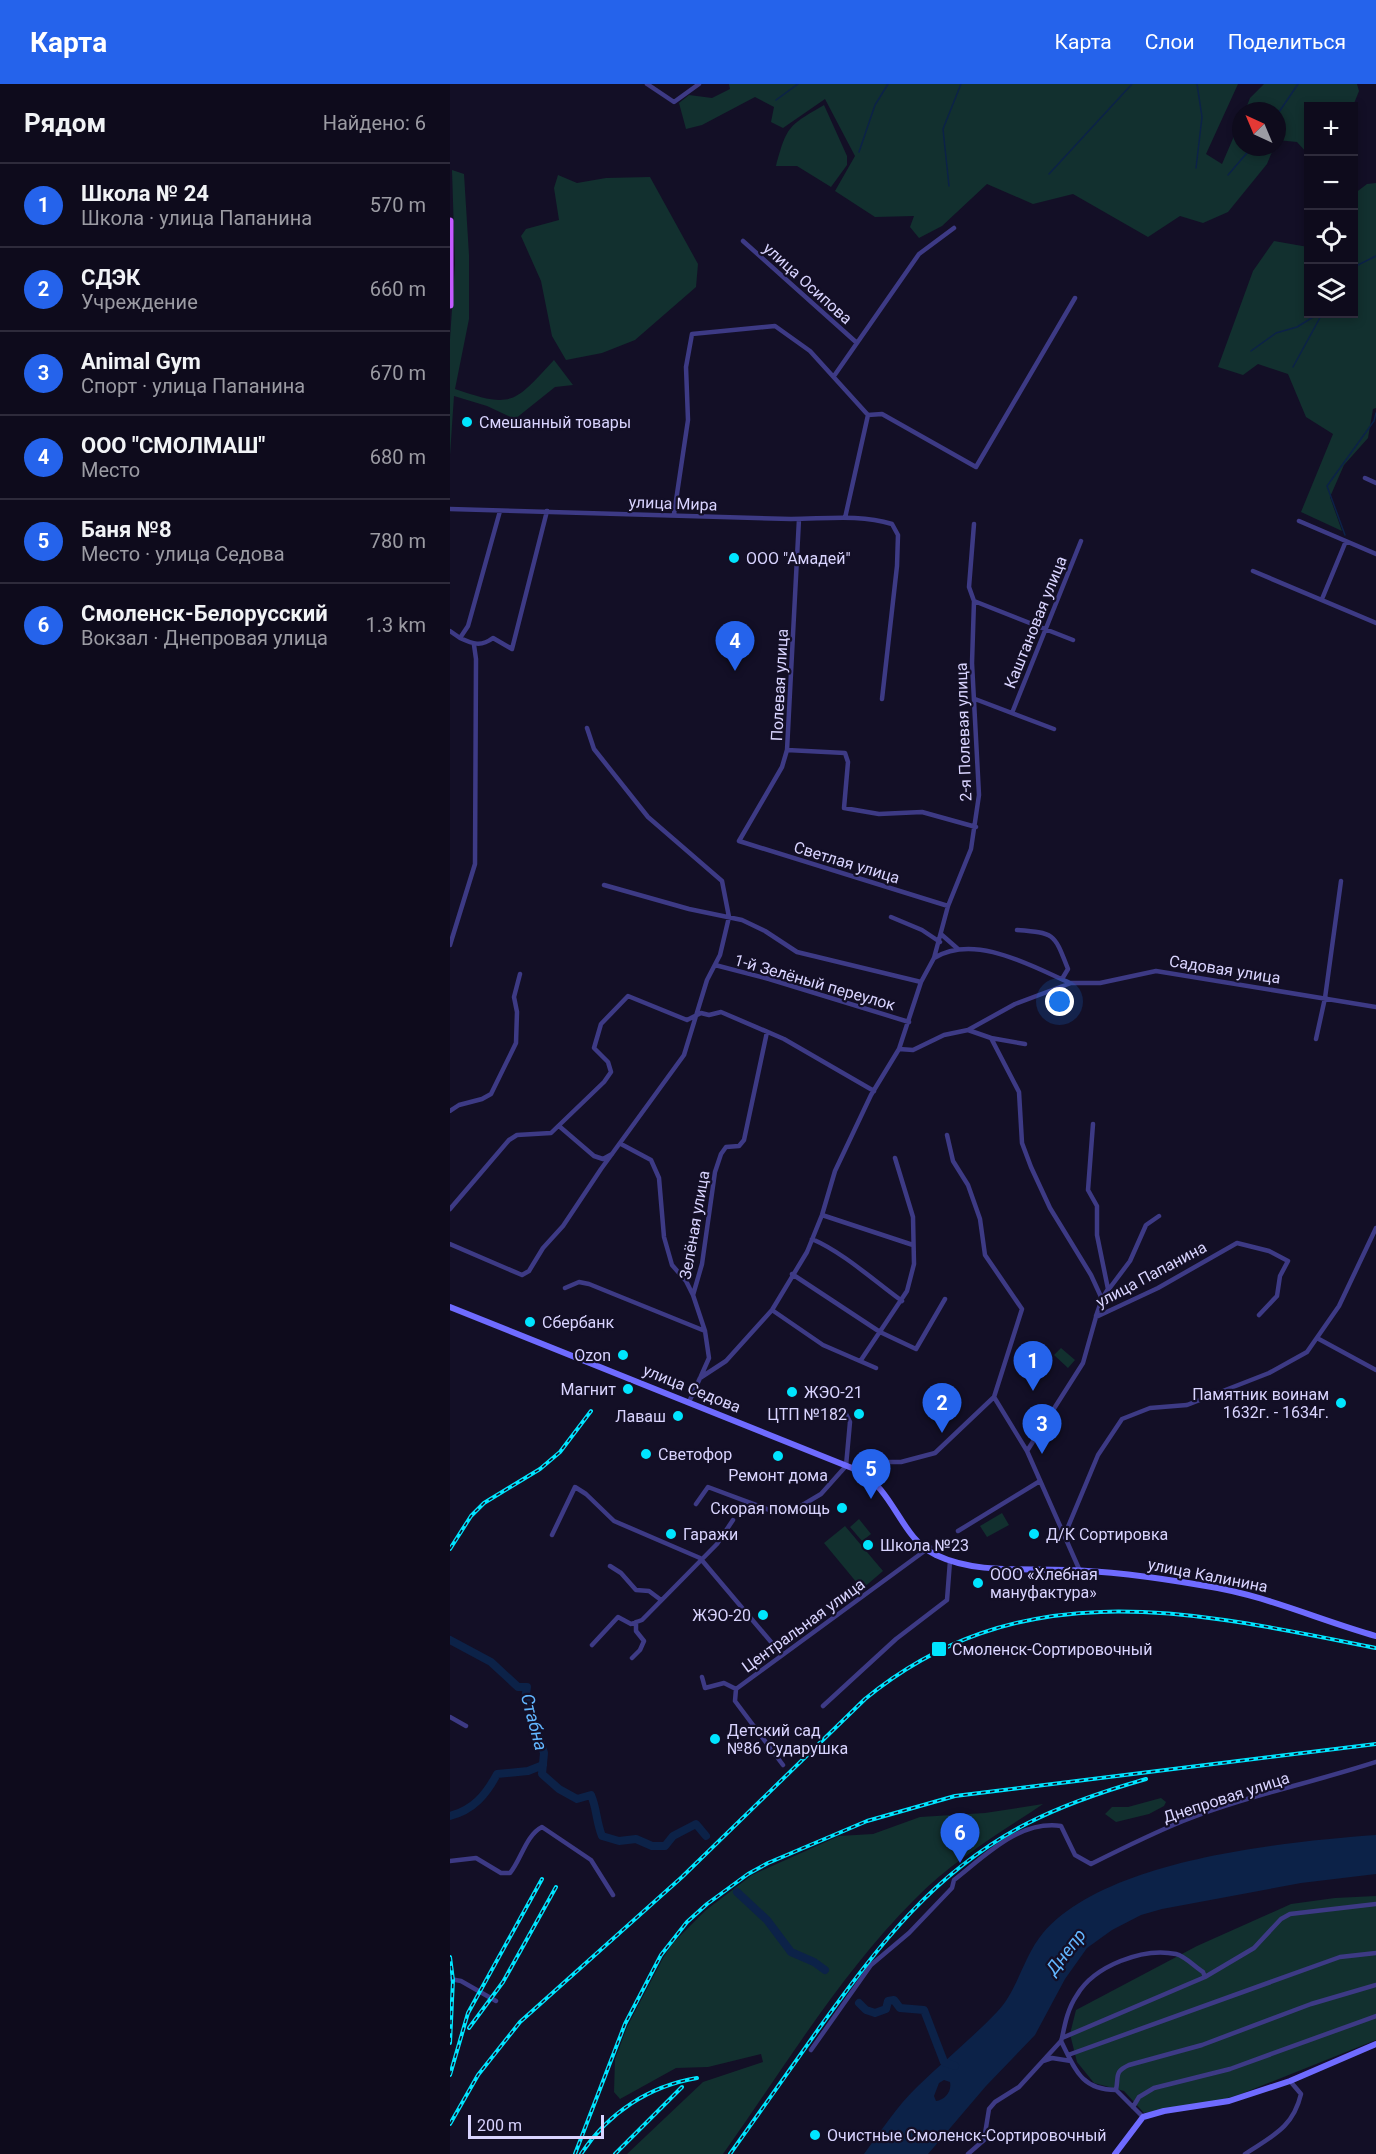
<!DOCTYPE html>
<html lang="ru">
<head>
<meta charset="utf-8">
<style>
	:root { --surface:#0e0b1c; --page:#1c1929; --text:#f1f3f6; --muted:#9b9ba3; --line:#2e2b3b; --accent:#2563eb }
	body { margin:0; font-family:Roboto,sans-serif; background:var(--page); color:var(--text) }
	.controls { position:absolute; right:18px; top:18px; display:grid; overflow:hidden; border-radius:0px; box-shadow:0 3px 9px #0003 }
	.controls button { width:54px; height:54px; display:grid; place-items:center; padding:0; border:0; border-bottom:2px solid var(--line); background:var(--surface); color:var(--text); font:30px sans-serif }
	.compass { position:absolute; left:782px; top:18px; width:54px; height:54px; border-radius:50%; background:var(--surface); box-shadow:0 3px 9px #0003; rotate:316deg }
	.scale { position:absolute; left:18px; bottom:15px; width:136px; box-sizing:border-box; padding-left:6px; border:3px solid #d9d4ff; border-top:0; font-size:16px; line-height:21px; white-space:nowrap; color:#d9d4ff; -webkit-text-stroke:4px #130f26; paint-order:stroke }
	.you { position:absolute; left:610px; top:918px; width:21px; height:21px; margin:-15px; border:4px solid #fff; border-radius:50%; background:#1a73e8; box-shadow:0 0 0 9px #1a73e833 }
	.badge { display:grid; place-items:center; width:39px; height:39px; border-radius:50%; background:var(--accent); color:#fff; font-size:20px; font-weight:700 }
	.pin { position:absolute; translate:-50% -50px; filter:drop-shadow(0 2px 3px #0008) }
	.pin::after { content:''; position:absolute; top:32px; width:21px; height:18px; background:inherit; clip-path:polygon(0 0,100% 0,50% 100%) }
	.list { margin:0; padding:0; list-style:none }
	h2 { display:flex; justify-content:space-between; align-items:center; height:78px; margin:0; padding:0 24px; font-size:26px }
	h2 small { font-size:20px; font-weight:400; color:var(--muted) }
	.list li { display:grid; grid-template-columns:39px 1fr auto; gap:18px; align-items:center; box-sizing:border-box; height:84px; padding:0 24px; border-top:2px solid var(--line) }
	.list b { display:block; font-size:22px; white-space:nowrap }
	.list p { margin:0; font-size:20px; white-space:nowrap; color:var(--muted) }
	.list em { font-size:20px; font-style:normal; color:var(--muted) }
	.icon { flex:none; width:33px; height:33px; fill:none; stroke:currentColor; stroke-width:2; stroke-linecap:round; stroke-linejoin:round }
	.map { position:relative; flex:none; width:926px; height:2070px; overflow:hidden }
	header { display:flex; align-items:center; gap:36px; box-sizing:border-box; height:84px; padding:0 30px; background:var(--accent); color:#fff }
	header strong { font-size:28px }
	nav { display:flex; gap:33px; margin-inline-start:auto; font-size:21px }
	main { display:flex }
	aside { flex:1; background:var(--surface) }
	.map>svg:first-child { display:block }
</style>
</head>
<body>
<header>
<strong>Карта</strong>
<nav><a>Карта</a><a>Слои</a><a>Поделиться</a></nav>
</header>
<main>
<aside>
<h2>Рядом<small>Найдено: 6</small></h2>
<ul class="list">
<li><span class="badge">1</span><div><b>Школа № 24</b><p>Школа · улица Папанина</p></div><em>570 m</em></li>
<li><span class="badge">2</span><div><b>СДЭК</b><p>Учреждение</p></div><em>660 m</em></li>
<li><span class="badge">3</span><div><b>Animal Gym</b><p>Спорт · улица Папанина</p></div><em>670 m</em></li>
<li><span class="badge">4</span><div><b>ООО &quot;СМОЛМАШ&quot;</b><p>Место</p></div><em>680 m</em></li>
<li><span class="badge">5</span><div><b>Баня №8</b><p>Место · улица Седова</p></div><em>780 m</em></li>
<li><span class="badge">6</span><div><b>Смоленск-Белорусский</b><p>Вокзал · Днепровая улица</p></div><em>1.3 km</em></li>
</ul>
</aside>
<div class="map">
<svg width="926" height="2070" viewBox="0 0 926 2070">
	<rect width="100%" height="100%" fill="#130f26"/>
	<path fill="#12302f" d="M279 0H788L756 70 772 80 791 36V63H824L817 80 778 128 753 139 730 132 698 153 623 110 583 120 537 100 492 142 469 154 460 143 464 132 425 133 385 107 405 72 375 15 333 44 321 38 324 23 305 13 252 41 236 45 229 19 239 11 262 14 280 5Z
		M814 0H907L909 7 903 22H858V70L847 58 827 56V27H795L800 14Z
		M374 21 397 72V81L381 103 347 82H326C337 42 338 42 374 21Z
		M2 86 14 90 19 171V235L5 305C63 325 64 319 104 276L123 301 105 303 65 335 37 322 4 312 0 371V255L5 180Z
		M108 91 127 99 156 94 200 93 248 180 246 203 185 256 152 269 116 276 102 252 91 197 71 152 76 145 109 136 104 104Z
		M926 99V324L923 325 918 354 894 381 880 413 892 447 851 428 883 350 856 333 838 290 808 280 793 291 768 283 803 187 824 157 858 163V230H904V110L917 100Z
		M611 1264 625 1276 618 1284 604 1271Z
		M552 1429 559 1441 537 1453 530 1442Z
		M409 1435 421 1450 412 1457 400 1443Z
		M395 1442 433 1487 412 1505 374 1459Z
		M711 1714 716 1718 714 1722 699 1730 666 1738 655 1730 662 1723H678Z
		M593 1720C550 1749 502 1777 465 1815 390 1890 334 1984 273 2070H177L253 1998 313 1978 311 1970 258 1983 226 1984 170 2015 164 2008 165 1975 177 1943 213 1874 223 1859 256 1826 302 1791 389 1752 423 1750 470 1733 535 1729Z
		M926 1812V1956L791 2010 768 2017 694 2029 674 2007 644 1999 627 1978 620 1950 626 1926 747 1862 841 1820 885 1814Z"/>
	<path fill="#0c2248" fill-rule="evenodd" d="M926 1751V1790L851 1799 712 1825 691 1831 662 1846 637 1864 615 1895 585 1951 536 2002 478 2070H414C431 2047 447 2022 468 2002 494 1977 522 1954 547 1928 568 1906 573 1873 593 1849 656 1775 833 1758 926 1751ZM494 1996 500 1998C502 2007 495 2016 486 2017L484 2012 489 1999Z"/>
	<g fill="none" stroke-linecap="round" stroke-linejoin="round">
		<path stroke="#0c2248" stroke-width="1.5" d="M326 16 348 0
			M827 31 848 0
			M409 68 425 21 438 0
			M746 84 752 33 747 0
			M599 90 682 0
			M778 91 802 63
			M499 102 493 45 511 0
			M904 183 926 172
			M801 267 826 249 847 243 868 230
			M843 283 872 230
			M895 451 877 402 924 337 926 329"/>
		<path stroke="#0c2248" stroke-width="8" d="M0 1556 41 1578 68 1603H77L75 1615 80 1622 94 1669 92 1690 109 1705 127 1715 141 1711C147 1725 146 1737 152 1752L169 1757 186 1755 202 1762H215L223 1752 246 1740 256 1752
			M0 1732C23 1726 36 1711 47 1690L78 1687 93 1681
			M287 1808 317 1836 341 1868 364 1878 375 1886
			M409 1919 416 1926 425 1929 436 1925 438 1917 444 1916 450 1924 474 1926 494 1978 505 1982"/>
		<path stroke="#3d3a85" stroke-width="4.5" d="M197 0 224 18 249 0
			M293 157 407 259
			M384 292 469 170 504 144
			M418 331 432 330 526 383 625 214
			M915 394 926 399
			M0 425 341 435C375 435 409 430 442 440L448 451 447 482 432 615
			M224 430 238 336 236 283 242 250 325 242 360 267 418 331 395 434
			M349 435 337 666 332 683 289 757 498 822
			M849 437 926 470
			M803 487 926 539
			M872 515 896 457
			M524 517 623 556
			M0 547 10 554 18 542 50 427
			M10 554C23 560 31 563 43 554L62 565 97 427
			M525 615 604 645
			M562 629 631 457
			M337 666 395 669 398 678 394 724 429 730 472 728 526 743
			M154 801 239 825 292 836 315 847 347 868 471 898
			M441 833 472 846 490 858
			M567 846C605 849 604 849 618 885L612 895
			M492 851 508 865
			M0 861 25 780 26 575 24 561
			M484 874C525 849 581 882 620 899
			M265 881 319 895 459 938
			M518 946 541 954 569 1008 572 1059 581 1083 600 1124 641 1191 652 1215 646 1232
			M541 954 575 960
			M866 955 875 914 891 797
			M449 965 463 966 494 951 518 946 565 920 621 899H650L706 887 926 923
			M0 1027 9 1021 32 1015 41 1010 66 959 67 928 64 913 70 890
			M643 1040 638 1106 647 1122V1151L658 1205 652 1215
			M109 1042 144 1072 153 1075 162 1070
			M171 1060 201 1076 209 1094 214 1153 222 1181 236 1197 243 1211
			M0 1125 59 1056 67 1051 101 1049 154 998 161 988 158 978 144 964 151 940 178 912 237 936 251 929 259 931 271 928 334 955 424 1007
			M372 1131 463 1161
			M362 1155C394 1169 423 1196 452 1217
			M0 1160 72 1191 79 1187 93 1164 113 1142 151 1085 234 971 257 896 270 871 279 833 272 797 198 733 144 665 137 644
			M342 1190 430 1248 466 1265 495 1215
			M115 1204 129 1198 139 1200 255 1247
			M659 1205 680 1177 696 1141 709 1132
			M322 1226 373 1261 426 1284
			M867 1254 926 1286
			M411 1276 457 1207 464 1180 463 1133 445 1074
			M251 1292 259 1274 255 1247 243 1211 252 1180 265 1088 271 1070 276 1063 289 1062 294 1056 317 948
			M544 1313 577 1367
			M239 1318 250 1294 276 1277 322 1226 357 1168 372 1131 385 1087 421 1011 449 965 471 898 484 874 498 822 521 765 529 711 522 579 524 517 519 503 524 440
			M407 1386 415 1378H451L485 1369 544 1313 572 1225 535 1171 530 1135 518 1101 503 1077 497 1051
			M246 1420 258 1403 322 1427 339 1429 371 1410 396 1382 400 1338 395 1328
			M508 1447 590 1397
			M615 1450 648 1371 672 1335 700 1324 737 1321 819 1289 857 1268 889 1222 926 1144
			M102 1451 125 1403 136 1410 164 1437 250 1474 332 1571
			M160 1482 171 1489 186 1506 199 1507 211 1516
			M630 1487 577 1367 633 1279 646 1233 708 1204 787 1159 819 1167 838 1177 830 1192 827 1212 809 1231
			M142 1561 168 1533 181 1540 192 1536 267 1460 283 1436
			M182 1574 190 1566 194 1557 186 1547V1538
			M252 1593 255 1604 274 1599 286 1605
			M286 1605 480 1463
			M286 1605 285 1617 333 1681
			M373 1622 446 1555 497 1516 500 1477
			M0 1633 16 1642
			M0 1777 26 1774 51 1789H60C71 1776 76 1751 92 1743L141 1776 163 1811
			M755 1893 804 1864 831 1835 840 1830 926 1820
			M0 1895 11 1897 46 1917
			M612 1954 755 1893 753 1888C745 1883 735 1872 726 1870 693 1863 644 1882 627 1911 618 1924 615 1939 612 1954L611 1957C625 1985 631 2006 666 2006L693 2033
			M361 1966 421 1881 459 1849 502 1804 504 1796C535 1772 569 1736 611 1742L625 1771 641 1780C671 1765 701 1750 733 1737 795 1712 862 1699 926 1678
			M618 1971 890 1873 926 1869
			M593 1977 602 1974 621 1977
			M666 2006C669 1991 664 1988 679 1981L752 1961 861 1920 926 1901
			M683 2023 689 2013 704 2004 780 1985 926 1932
			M518 2070 534 2056 539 2025 545 2018 569 2003 611 1957
			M795 2070C822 2052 843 2044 851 2010L840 1997"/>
		<path stroke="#6f6bff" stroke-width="6" d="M0 1223 407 1386C445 1406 450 1454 486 1471 526 1490 573 1484 616 1486 663 1487 710 1494 756 1502 815 1511 869 1536 926 1552
			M665 2070 693 2033 714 2027 779 2017 840 1997 926 1960"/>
		<path stroke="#c25bff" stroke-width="7" d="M0 137V221"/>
		<g stroke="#00e5ff" stroke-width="4">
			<path id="rail" d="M0 1465 21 1432 34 1419 90 1385 110 1368 141 1327
				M0 1873 3 1896 0 1959
				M19 1944 53 1898 106 1803
				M0 1991 18 1929 92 1795
				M0 2040 28 1991 70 1938 232 1793 415 1615C573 1486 745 1528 926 1564
				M125 2070 175 1940 211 1871 237 1838 257 1820 298 1790 318 1779 417 1737 505 1712 926 1660
				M131 2070C158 2029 199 2002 247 1994
				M165 2070 232 2003
				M280 2070C310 2028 340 1986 370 1943 429 1861 484 1788 576 1740 615 1720 654 1707 696 1695"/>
		</g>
		<use href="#rail" stroke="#130f26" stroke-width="1.5" stroke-dasharray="4.5" stroke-linecap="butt"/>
	</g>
	<g fill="#00e5ff" stroke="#130f26" stroke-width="2">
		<circle cx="17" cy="338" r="6"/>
		<circle cx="284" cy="474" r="6"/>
		<circle cx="80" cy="1238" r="6"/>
		<circle cx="173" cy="1271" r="6"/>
		<circle cx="178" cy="1305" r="6"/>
		<circle cx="342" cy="1308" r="6"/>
		<circle cx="891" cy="1319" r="6"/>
		<circle cx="409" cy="1330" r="6"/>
		<circle cx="228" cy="1332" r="6"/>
		<circle cx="196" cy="1370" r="6"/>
		<circle cx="328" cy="1372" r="6"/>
		<circle cx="392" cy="1424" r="6"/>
		<circle cx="221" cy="1450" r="6"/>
		<circle cx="584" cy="1450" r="6"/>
		<circle cx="418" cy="1461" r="6"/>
		<circle cx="528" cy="1499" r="6"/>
		<circle cx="313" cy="1531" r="6"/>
		<rect x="481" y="1557" width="16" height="16" rx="3"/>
		<circle cx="265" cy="1655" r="6"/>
		<circle cx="365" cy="2051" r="6"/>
	</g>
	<g text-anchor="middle" stroke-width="4.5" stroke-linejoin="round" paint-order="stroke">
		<g font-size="16" fill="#d9d4ff" stroke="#130f26">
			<text transform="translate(358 199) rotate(42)" y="6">улица Осипова</text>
			<text transform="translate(223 419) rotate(2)" y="6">улица Мира</text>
			<text transform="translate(585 538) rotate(-68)" y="6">Каштановая улица</text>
			<text transform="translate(329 601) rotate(-87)" y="6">Полевая улица</text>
			<text transform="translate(513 648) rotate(-92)" y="6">2-я Полевая улица</text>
			<text transform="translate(397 778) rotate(17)" y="6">Светлая улица</text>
			<text transform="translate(775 885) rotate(9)" y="6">Садовая улица</text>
			<text transform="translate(365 898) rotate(16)" y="6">1-й Зелёный переулок</text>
			<text transform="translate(244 1141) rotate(-80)" y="6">Зелёная улица</text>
			<text transform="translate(701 1190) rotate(-28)" y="6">улица Папанина</text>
			<text transform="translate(242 1304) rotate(22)" y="6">улица Седова</text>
			<text transform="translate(758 1491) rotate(11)" y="6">улица Калинина</text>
			<text transform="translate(353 1541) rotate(-36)" y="6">Центральная улица</text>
			<text transform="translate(776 1713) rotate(-18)" y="6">Днепровая улица</text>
		</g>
		<g font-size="16" fill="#d9d4ff" stroke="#130f26" text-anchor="start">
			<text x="29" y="344">Смешанный товары</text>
			<text x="296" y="480">ООО "Амадей"</text>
			<text x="92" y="1244">Сбербанк</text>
			<text x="161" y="1277" text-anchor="end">Ozon</text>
			<text x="166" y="1311" text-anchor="end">Магнит</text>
			<text x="354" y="1314">ЖЭО-21</text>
			<text x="879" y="1316" text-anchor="end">Памятник воинам<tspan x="879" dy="18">1632г. - 1634г.</tspan></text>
			<text x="397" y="1336" text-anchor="end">ЦТП №182</text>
			<text x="216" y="1338" text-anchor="end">Лаваш</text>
			<text x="208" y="1376">Светофор</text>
			<text x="328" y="1397" text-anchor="middle">Ремонт дома</text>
			<text x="380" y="1430" text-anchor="end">Скорая помощь</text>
			<text x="233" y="1456">Гаражи</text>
			<text x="596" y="1456">Д/К Сортировка</text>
			<text x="430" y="1467">Школа №23</text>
			<text x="540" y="1496">ООО «Хлебная<tspan x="540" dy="18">мануфактура»</tspan></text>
			<text x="301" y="1537" text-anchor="end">ЖЭО-20</text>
			<text x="502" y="1571">Смоленск-Сортировочный</text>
			<text x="277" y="1652">Детский сад<tspan x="277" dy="18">№86 Сударушка</tspan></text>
			<text x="377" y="2057">Очистные Смоленск-Сортировочный</text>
		</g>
		<g font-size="18" font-style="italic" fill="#62b6ff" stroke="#130f26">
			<text transform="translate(84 1638) rotate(75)" y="6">Стабна</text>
			<text transform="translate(616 1868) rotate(-52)" y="6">Днепр</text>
		</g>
	</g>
</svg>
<div class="controls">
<button>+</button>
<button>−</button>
<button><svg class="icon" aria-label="locate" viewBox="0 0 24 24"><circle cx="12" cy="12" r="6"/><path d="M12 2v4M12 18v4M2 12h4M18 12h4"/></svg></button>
<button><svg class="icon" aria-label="layers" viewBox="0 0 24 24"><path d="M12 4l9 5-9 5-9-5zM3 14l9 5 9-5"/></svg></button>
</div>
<svg class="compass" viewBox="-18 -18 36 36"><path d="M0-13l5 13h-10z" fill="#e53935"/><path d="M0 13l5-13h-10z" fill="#9b9ba3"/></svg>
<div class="scale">200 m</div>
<div class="you"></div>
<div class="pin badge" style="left:583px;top:1307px">1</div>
<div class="pin badge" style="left:492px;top:1349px">2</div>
<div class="pin badge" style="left:592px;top:1370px">3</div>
<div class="pin badge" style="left:285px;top:587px">4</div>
<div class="pin badge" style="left:421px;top:1415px">5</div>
<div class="pin badge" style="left:510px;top:1779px">6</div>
</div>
</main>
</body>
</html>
